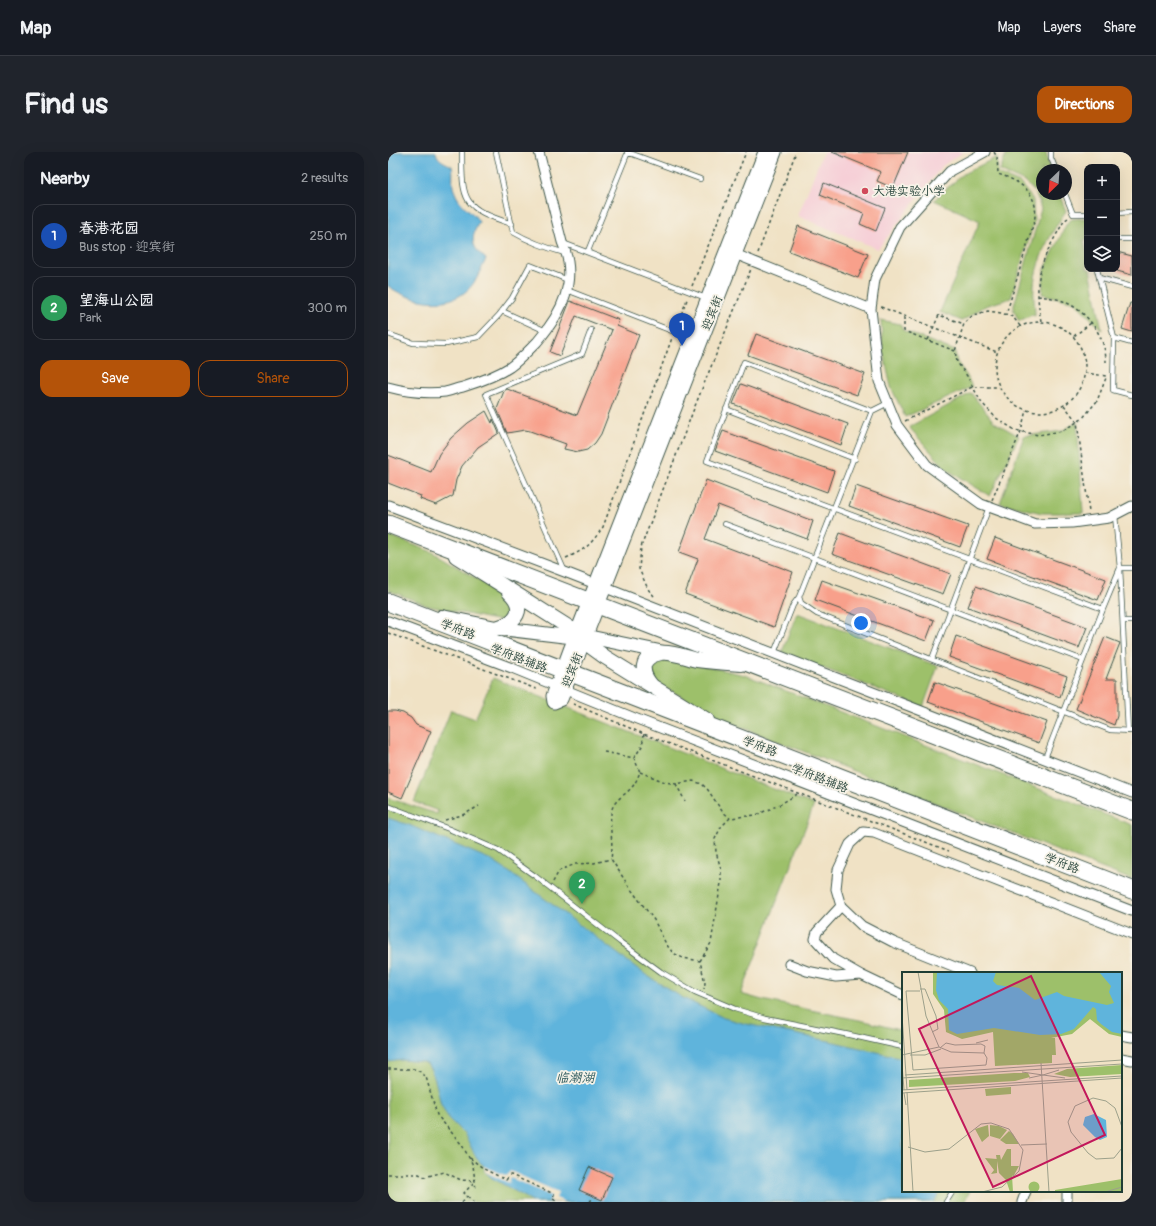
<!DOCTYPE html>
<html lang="en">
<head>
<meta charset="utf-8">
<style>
	:root { --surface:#171b24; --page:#20242c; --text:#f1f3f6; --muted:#9ea1a6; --line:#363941; --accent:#b45309 }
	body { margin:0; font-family:Pangolin,"LXGW WenKai TC",sans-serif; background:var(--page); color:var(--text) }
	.controls { position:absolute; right:12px; top:12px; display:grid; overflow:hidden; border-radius:8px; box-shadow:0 4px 16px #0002 }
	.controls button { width:36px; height:36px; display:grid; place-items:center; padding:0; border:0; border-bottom:1px solid var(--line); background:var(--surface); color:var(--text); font:20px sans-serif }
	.compass { position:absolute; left:648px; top:12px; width:36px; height:36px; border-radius:50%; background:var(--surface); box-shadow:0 4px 16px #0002; rotate:205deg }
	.you { position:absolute; left:473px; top:471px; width:14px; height:14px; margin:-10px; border:3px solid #fff; border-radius:50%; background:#1a73e8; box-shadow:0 0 0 6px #1a73e833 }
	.badge { display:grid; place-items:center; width:26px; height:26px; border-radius:50%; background:var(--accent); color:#fff; font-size:13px; font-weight:700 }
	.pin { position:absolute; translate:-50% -33px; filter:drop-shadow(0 1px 2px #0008) }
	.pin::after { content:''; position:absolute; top:21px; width:14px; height:12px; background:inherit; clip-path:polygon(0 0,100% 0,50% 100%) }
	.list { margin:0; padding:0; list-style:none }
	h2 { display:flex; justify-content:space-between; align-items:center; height:52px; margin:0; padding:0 16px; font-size:17px }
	h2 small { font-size:13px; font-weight:400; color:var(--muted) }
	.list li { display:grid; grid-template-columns:26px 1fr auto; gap:12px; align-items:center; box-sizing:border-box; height:64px; margin:0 8px 8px; padding:0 8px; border:1px solid var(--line); border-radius:12px }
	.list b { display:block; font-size:15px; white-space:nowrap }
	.list p { margin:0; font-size:13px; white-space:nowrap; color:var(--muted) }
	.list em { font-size:13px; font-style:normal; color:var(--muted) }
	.actions { display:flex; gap:8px; padding:12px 16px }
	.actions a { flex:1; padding:9px 0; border:1px solid var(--accent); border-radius:12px; text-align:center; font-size:14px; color:var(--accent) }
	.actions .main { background:var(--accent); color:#fff }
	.icon { flex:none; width:22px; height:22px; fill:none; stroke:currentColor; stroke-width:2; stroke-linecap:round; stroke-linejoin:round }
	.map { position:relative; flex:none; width:744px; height:1050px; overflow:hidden; border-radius:12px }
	header { display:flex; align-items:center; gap:24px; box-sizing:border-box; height:56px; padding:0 20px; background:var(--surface); border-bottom:1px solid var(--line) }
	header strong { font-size:19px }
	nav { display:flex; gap:22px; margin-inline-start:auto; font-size:14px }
	.intro { display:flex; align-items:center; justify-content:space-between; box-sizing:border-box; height:96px; padding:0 24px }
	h1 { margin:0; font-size:28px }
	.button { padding:10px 18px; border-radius:12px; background:var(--accent); color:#fff; font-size:14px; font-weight:700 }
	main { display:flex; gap:24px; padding:0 24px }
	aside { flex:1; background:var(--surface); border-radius:12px; box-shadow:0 4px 16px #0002 }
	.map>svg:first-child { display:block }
</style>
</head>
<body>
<header>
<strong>Map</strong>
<nav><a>Map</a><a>Layers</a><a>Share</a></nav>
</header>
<div class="intro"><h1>Find us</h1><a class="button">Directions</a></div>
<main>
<aside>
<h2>Nearby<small>2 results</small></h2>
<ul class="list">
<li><span class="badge" style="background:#1a4fb4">1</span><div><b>春港花园</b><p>Bus stop · 迎宾街</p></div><em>250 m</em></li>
<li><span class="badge" style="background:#2e9e5b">2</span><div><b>望海山公园</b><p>Park</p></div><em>300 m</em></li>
</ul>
<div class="actions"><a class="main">Save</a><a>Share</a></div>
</aside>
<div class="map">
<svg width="744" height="1050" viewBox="0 0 744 1050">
	<rect width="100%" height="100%" fill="#f7f3e8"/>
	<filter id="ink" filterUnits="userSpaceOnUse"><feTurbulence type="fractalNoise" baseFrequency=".025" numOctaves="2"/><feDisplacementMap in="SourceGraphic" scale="8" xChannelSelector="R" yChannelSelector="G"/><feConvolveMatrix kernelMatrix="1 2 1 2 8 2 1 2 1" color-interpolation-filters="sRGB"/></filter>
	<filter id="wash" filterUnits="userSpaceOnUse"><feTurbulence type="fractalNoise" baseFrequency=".012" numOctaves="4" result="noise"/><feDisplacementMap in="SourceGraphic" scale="16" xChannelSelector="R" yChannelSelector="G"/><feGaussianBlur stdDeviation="0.9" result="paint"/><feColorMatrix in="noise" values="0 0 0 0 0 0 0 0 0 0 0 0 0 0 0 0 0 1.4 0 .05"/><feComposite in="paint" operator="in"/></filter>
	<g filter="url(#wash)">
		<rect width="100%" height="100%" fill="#f0e2c5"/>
		<path fill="#f6cfd7" d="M435 0H575L554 14 490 97 410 64Z"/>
		<path fill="#9dc06a" stroke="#5e7e4f" d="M619 0H658L662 18H654V42H671L678 59C664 79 648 108 646 133 645 143 647 153 647 164L644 163 631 169 625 157 653 57 648 41 637 30 612 19Z
			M609 5 610 22 632 31 645 48 646 70 623 146 597 154 574 169 552 160 592 69 546 48 575 22Z
			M699 66V87L696 88 699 102V117H702L714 178 687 150 654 142 656 119 679 71 684 67Z
			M493 168 512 172 516 179 567 199 569 210 579 224 584 235 517 265 503 235 495 199Z
			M583 241 606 270 631 284 602 344 558 317 521 275Z
			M689 270 695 361H654L612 351 636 284 674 279Z
			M0 383 44 400 121 446 123 453V459L116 468H108L40 454 0 438Z
			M409 461 550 514 535 555 394 500Z
			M277 505 357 523 744 673V728L338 569 265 529 261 526 263 508Z
			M105 526 426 653 353 842 374 848 476 869 515 879V1039H582L576 1050H0V646L49 662 50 659 26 650 63 558 87 567Z"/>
		<path fill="#5fb4dc" stroke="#3f7888" d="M0 0H48C49 8 58 11 64 14 66 22 63 31 66 38 72 56 83 56 91 70 82 86 83 95 98 107 94 115 91 124 85 132 65 159 24 151 0 134Z
			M0 666 21 673 101 707 121 720 258 823 295 846 336 866 358 872 446 890 515 906V1039H553L546 1050H146L104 1026 97 1020 96 1014 89 1007 77 983 60 966 53 952 47 928 43 918 39 912 34 910 15 908 0 910Z"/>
		<path fill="#f0e2c5" d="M96 1014 119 1024 122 1019 170 1040 168 1046 177 1050H164L161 1049 163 1044 123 1026 121 1031 97 1020Z"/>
		<g id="blocks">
			<path fill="#f8a08b" d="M444 0H520L505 36 489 29 493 20Z
				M436 31 497 56 488 79 472 72 476 61 432 43Z
				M410 74 480 102 470 126 401 99Z
				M729 100 744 104V123L729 119Z
				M182 149 231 168 229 174 251 183 213 282 207 291 199 298 190 300 176 297 178 292 142 279 137 278 119 281 109 257 116 239 119 237 189 263 224 178 188 164 172 204 162 200Z
				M742 151H744V180L734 177Z
				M368 182 477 222 469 243 360 203Z
				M353 232 460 272 453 293 345 252Z
				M98 259 104 271 105 267 111 281 90 295 74 314 68 328 65 344 48 353 32 347 33 344 0 331V303L43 320 51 302 63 286 80 271Z
				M335 279 446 319 439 340 327 299Z
				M318 328 425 369 419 387 330 353 317 387 405 420 386 475 297 442 310 407 291 400Z
				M468 334 580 374 572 395 461 354Z
				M452 381 563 422 555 442 444 402Z
				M607 386 718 427 710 448 599 407Z
				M434 428 546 468 538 489 427 448Z
				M588 434 699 475 691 496 580 455Z
				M568 484 679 524 672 545 561 505Z
				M717 485 732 491 718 527H729V564L726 573 688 557Z
				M547 530 659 570 651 591 540 550Z
				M0 559H7L15 561 23 566 28 573 43 579 14 646 0 640Z
				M201 1015 224 1025 214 1048 191 1038Z"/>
		</g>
	</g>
	<g filter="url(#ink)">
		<use href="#blocks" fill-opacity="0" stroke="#3e564a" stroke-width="1"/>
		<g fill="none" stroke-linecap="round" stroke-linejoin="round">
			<g stroke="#3e564a" stroke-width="6">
				<path id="lane" d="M74 0C74 50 75 56 124 72
					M108 0 125 80C142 90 159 96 177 101
					M239 0 312 27
					M663 0V6L668 18
					M677 42 685 62H699
					M729 61 744 60
					M729 87H744
					M175 91 318 146
					M200 99 240 0
					M709 117 726 186 725 238 744 243
					M711 126 744 135
					M179 138 302 186
					M114 159 158 179
					M0 182 25 191 58 192 90 185 111 163 124 146 142 113 180 128
					M726 186 744 191
					M338 257 467 307
					M484 259 356 210 319 309 715 457
					M727 363 732 416 740 579
					M337 372 695 508
					M177 420 98 242 194 202 203 178
					M411 445 413 451 429 462 722 578 744 579
					M735 469H744
					M386 501 405 453 411 445 484 259 500 251
					M544 507 601 355
					M657 606 715 457 732 416H744
					M0 654 61 677 110 698 147 724 232 790 273 820 307 840 347 857 377 866 457 882 515 895
					M558 1050 565 1039"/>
			</g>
			<g stroke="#3e564a" stroke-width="11">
				<path id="street" d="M597 0 562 19 512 75 487 127 483 157 491 229 509 273 539 313 593 352 647 372 684 371 721 366 744 354
					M342 100 483 157
					M0 235C18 240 38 242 57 240 63 239 69 236 75 235 91 230 108 224 122 215 132 208 141 198 149 190 174 161 191 128 174 90L151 0
					M0 353 182 422 744 641
					M0 469 124 516 249 567 744 759
					M453 754 429 780 427 787 445 807 473 823 515 843
					M401 812 419 819 448 825 473 823
					M582 821 505 790 474 774 453 754 448 737 450 718 462 692 475 680 486 681 744 782
					M733 883 744 885
					M733 906 744 908
					M634 1050 638 1039
					M679 1050V1039"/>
			</g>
			<g stroke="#3e564a" stroke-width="15">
				<path id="secondary" d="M377 0 182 498 165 544 166 550 173 547 177 537 387 0
					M108 476 176 484 187 485 195 489
					M197 484 274 500"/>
			</g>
			<g stroke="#3e564a" stroke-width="16">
				<path id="primary" d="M68 404 185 478 197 484
					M54 465 108 476C128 471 139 457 121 440
					M195 489 217 505 319 568
					M265 535C252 521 251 505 273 501 282 499 300 506 309 508 324 510 338 511 353 512"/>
			</g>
			<g stroke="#3e564a" stroke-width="19">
				<path id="highway" d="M0 372 744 659
					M0 450 744 738"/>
			</g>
			<path stroke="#3e564a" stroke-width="1.5" stroke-dasharray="3 3" stroke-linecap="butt" d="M606 0 609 5 610 22C626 27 643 35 647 54 648 59 647 65 646 70L618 163
				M370 101 408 0
				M304 134 358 0
				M650 144C658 145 668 146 675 149 699 159 718 184 718 210
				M493 155 609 200
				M516 165V179L567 199
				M653 169C650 153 648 133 653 117 657 100 668 84 676 69L680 66
				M607 215a45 45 0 1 1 90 0a45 45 0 1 1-90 0Z
				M289 173 300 145
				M632 174 625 165 613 161 600 159 585 163 576 172 567 199 569 210 579 224 593 250 608 266 627 278 650 283 674 279 694 267 709 249 718 226
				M686 184 703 171
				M540 188 551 163 576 172
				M697 221 718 224
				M676 253 689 270 701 360
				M517 269 584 235H611
				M604 348 633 279 638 258
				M178 406C199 397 202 393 215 375L284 186
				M266 444 260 437 251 417 253 395 307 254 363 117
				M0 481 151 538
				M185 552 256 582 561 699
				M216 600 246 606 252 620C250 625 248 630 245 634 239 642 227 647 224 657 220 671 226 690 223 707L242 736 266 768 278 792 285 801 295 806 312 809 317 831 316 837
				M246 606 254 594 256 582
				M252 620 277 630 288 632 305 629 314 632 320 638 334 659 342 666
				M288 632 297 649
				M57 668 77 662 91 654
				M165 730 171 719 177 716 188 712 206 711 223 707
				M312 809 323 791 333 731V717L328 700 327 687 333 675 342 666 368 663 391 653 411 641
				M0 917H26L33 920 38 925 49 963 74 993 85 1013 88 1038
				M82 1006 96 1017 118 1028 122 1023H123L166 1042 165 1047 170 1050
				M0 1022H31L37 1025C43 1023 49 1022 56 1020L73 1028 87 1029
				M74 1050 79 1044
				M86 1050 76 1041 87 1029
				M202 1050 205 1045"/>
			<use href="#lane" stroke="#fff" stroke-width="4.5"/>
			<use href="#street" stroke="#fff" stroke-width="9"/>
			<use href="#secondary" stroke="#fff" stroke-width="13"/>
			<use href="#primary" stroke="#fff" stroke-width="14"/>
			<use href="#highway" stroke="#fff" stroke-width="17"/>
		</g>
	</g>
	<circle fill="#d1495b" stroke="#f7f3e8" stroke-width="1.5" cx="477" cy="39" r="4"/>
	<g text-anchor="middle" stroke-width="3.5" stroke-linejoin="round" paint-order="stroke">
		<g font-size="12" fill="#1f3d34" stroke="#f7f3e8" text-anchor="start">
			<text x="485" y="43">大港实验小学</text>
		</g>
		<g font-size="12" fill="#1f3d34" stroke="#f7f3e8">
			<text transform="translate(324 161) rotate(-69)" y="4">迎宾街</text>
			<text transform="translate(70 477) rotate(21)" y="4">学府路</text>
			<text transform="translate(131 506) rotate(21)" y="4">学府路辅路</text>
			<text transform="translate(184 518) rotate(-69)" y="4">迎宾街</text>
			<text transform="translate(372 594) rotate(21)" y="4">学府路</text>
			<text transform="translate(432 626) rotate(21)" y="4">学府路辅路</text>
			<text transform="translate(674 711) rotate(21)" y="4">学府路</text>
		</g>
		<g font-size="13" font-style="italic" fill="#2f5b5e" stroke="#f7f3e8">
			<text x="187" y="930">临潮湖</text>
		</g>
	</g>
	<g transform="translate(514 820)">
		<rect width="220" height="220" fill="#f0e2c5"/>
		<path d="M31 0H220V65L207 62 188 47 170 62 149 66H153L154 83H150V91L93 94 91 60 60 67 44 60 42 38 31 22ZM220 93V102L168 105 152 102 165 97ZM112 101H126L128 105 113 109 7 115V108ZM109 115V122L84 124 83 117ZM86 153 87 164 80 170 73 157ZM88 153 97 154 105 158 98 167 88 164ZM107 159 111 162 117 172H104L98 168ZM105 177H109V194H117L111 205 110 203 111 220H108L104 208 97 201 94 183H98L99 188ZM83 186 95 187V201L89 202 92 198ZM220 207V220H153V218ZM126.5 215a5.5 5.5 0 1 1 11 0a5.5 5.5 0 1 1-11 0Z" fill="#9dc06a"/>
		<path d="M35 0H94L91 9 95 13 117 16 133 28 155 20 162 24 205 33 212 31 207 20 209 14 197 0H220V62L210 60 199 52 195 48 194 37 191 35 172 57 159 62 138 63 92 56 55 62 47 58 46 37 37 28 34 18ZM192 142 204 148 205 165 198 168 193 165 181 153 183 145Z" fill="#5fb4dc"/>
		<path fill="none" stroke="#9ca08b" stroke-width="1" d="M16 0 24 44 37 75 49 80 82 81 85 86 84 93 11 98 4 19H18M18 17H23L34 44 36 57 30 60M0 43 5 118M74 71 86 68M38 76 44 71 53 73 79 72 83 74 82 81M0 83 37 75M8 83H23L39 77M139 91 147 220M0 92 2 118M120 100 141 103 157 98M3 103 220 88M0 106 220 92M127 106 141 103 163 106M0 118 220 104M5 120 11 220M0 121 220 106M2 121 4 133M220 155 213 136 204 129 191 126 173 134 166 150 169 160 186 181 194 187 212 186 220 176M119 173 145 172M6 175 23 180 47 177 79 152 89 151 107 157 121 178 117 199 100 215 80 220M203 220 220 215"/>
		<path fill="#c2185b" fill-opacity="0.15" stroke="#c2185b" stroke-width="2" d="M129 4 203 163 91 215 17 57Z"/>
		<rect width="220" height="220" fill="none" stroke="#1f3d34" stroke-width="2"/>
	</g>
</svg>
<div class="controls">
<button>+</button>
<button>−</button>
<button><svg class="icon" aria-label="layers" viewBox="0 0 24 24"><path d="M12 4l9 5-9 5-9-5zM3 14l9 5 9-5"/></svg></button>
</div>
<svg class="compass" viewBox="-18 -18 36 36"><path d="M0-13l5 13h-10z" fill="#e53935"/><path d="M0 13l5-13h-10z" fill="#9ea1a6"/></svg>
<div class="you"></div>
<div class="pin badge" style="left:294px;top:194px;background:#1a4fb4">1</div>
<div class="pin badge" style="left:194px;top:752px;background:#2e9e5b">2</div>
</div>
</main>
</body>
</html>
